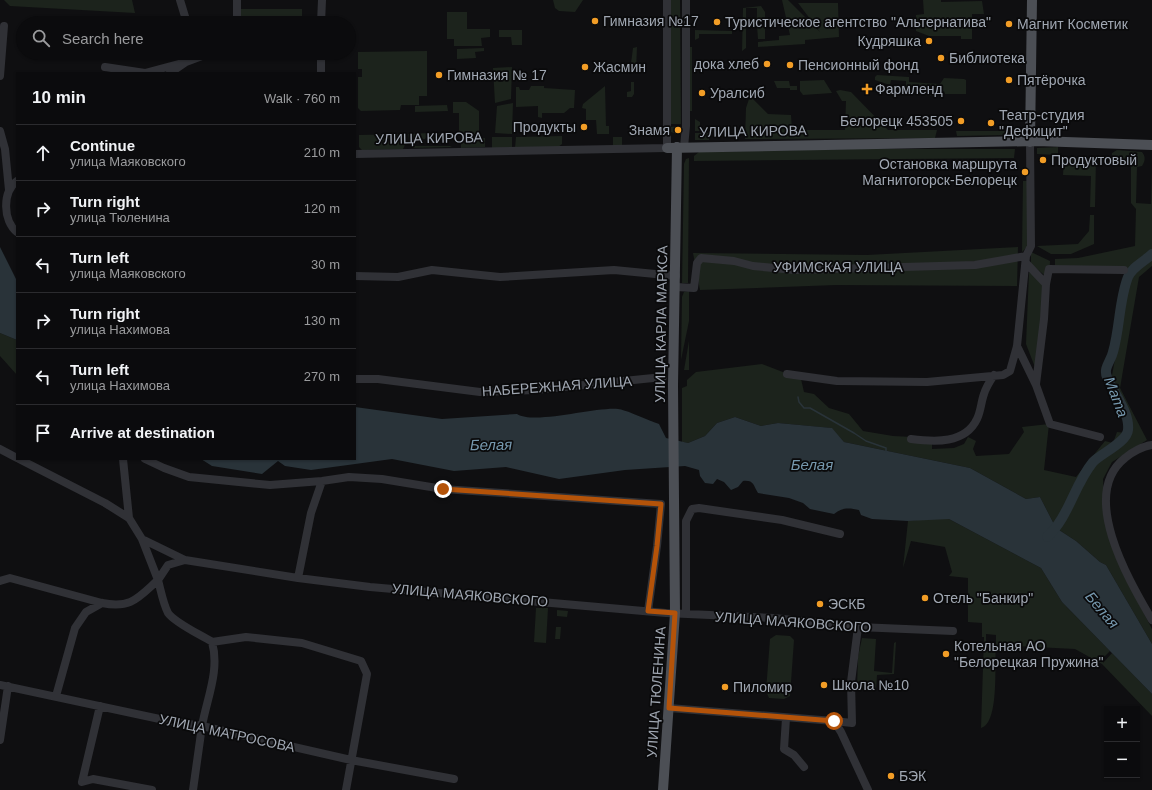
<!DOCTYPE html>
<html lang="en">
<head>
<meta charset="utf-8">
<style>
	:root { --surface:#0b0b0d; --page:#141416; --text:#f1f3f6; --muted:#9a9b9d; --line:#2b2b2e }
	body { margin:0; font-family:Arial,sans-serif; background:var(--page); color:var(--text) }
	.controls { position:absolute; right:12px; bottom:12px; display:grid; overflow:hidden; border-radius:0px; box-shadow:0 1px 3px #0004 }
	.controls button { width:36px; height:36px; display:grid; place-items:center; padding:0; border:0; border-bottom:1px solid var(--line); background:var(--surface); color:var(--text); font:20px sans-serif }
	.stop { position:absolute; width:12px; height:12px; margin:-9px; border:3px solid #b45309; border-radius:50%; background:#fff }
	.stop.end { background:#b45309; border-color:#fff; box-shadow:0 1px 4px #0008 }
	.list { margin:0; padding:0; list-style:none }
	h2 { display:flex; justify-content:space-between; align-items:center; height:52px; margin:0; padding:0 16px; font-size:17px }
	h2 small { font-size:13px; font-weight:400; color:var(--muted) }
	.list li { display:grid; grid-template-columns:26px 1fr auto; gap:12px; align-items:center; box-sizing:border-box; height:56px; padding:0 16px; border-top:1px solid var(--line) }
	.list b { display:block; font-size:15px; white-space:nowrap }
	.list p { margin:0; font-size:13px; white-space:nowrap; color:var(--muted) }
	.list em { font-size:13px; font-style:normal; color:var(--muted) }
	.icon { flex:none; width:22px; height:22px; fill:none; stroke:currentColor; stroke-width:2; stroke-linecap:round; stroke-linejoin:round }
	.map { position:relative; flex:none; width:1152px; height:790px; overflow:hidden }
	.search { position:absolute; background:var(--surface); box-shadow:0 1px 3px #0004; left:16px; top:16px; width:340px; height:44px; display:flex; align-items:center; gap:10px; box-sizing:border-box; padding:0 14px; border-radius:22px; color:var(--muted); font-size:15px }
	.panel { position:absolute; background:var(--surface); box-shadow:0 1px 3px #0004; left:16px; top:72px; width:340px; height:388px; border-radius:0px }
	.map>svg:first-child { display:block }
</style>
</head>
<body>
<div class="map">
<svg width="1152" height="790" viewBox="0 0 1152 790">
	<rect width="100%" height="100%" fill="#0f0f11"/>
	<path fill="#1c231c" fill-rule="evenodd" d="M4 0H132L135 13 10 6Z
		M553 0H583L575 12 559 11 555 8Z
		M671 0H680L681 124H671Z
		M782 0H788L820 32 798 3H838L839 37 805 40V44L758 47V42L779 40V36L790 35Z
		M923 0H941V2L982 1 984 14H972V39H961V36H929L916 31V15L924 14Z
		M761 6 765 12V22H757V8H746V48L742 51 743 8Z
		M241 9H302V23H241Z
		M447 12H467V29H490V37L481 38 482 46H454V39H447Z
		M757 26H765V39H758Z
		M499 30H522V45H512L511 37H499Z
		M695 30 732 31V34H699V38L695 40Z
		M637 47 636 71H630L633 48Z
		M690 47H692V111H689Z
		M484 48V51L475 52 476 58 457 59V49Z
		M427 51V96H419V105H401L400 110 361 111 358 108V77H362V69H358V52Z
		M512 67 511 99 495 103 493 68Z
		M877 75 909 77V82L940 84 944 78 964 79 966 80V94H945L944 91 936 93V96L923 95 918 87H906V81L891 80 890 85 875 80V77Z
		M824 80 832 93 803 95 800 91V81Z
		M774 81H789L790 86H797V90H790V88H777Z
		M631 82H634V94L632 97H627V92L631 91Z
		M531 86H544V88L575 90 574 108H570L564 113H542V118L538 117V106L516 107V87H519L520 90H529Z
		M605 86 606 126H609V134H597L596 120H586V109L582 108 583 104Z
		M840 90 851 92 888 130H937L935 138 745 139 746 108 750 96 768 114 791 115 792 130H845L846 101H842L836 91Z
		M453 102H466L479 111V134H459V113H453Z
		M513 103 512 134 495 133 497 106Z
		M447 105 448 111 415 112V106Z
		M695 119 700 122V129H709V131H695Z
		M681 126 680 132 677 134 671 132 670 127Z
		M956 131H1012V138L1008 139 1004 135 957 136Z
		M430 133 425 139 409 140 408 134Z
		M443 133V140H430L433 134Z
		M695 133H709V140H695Z
		M404 134 405 145 403 149 362 150 359 147V135Z
		M562 136V144L558 147 515 148 516 137Z
		M492 137H512V148H492Z
		M613 137H622V146H613Z
		M485 138V147L461 148V139Z
		M414 146H450L452 147 411 148Z
		M1058 147V155L1037 154V148Z
		M853 149H1015L1014 158 694 161V156L699 152Z
		M1117 150 1142 152C1146 157 1145 161 1142 166L1137 167 1136 203 1151 204 1152 169V266L1139 277 1120 388 1147 440 1112 462 1103 479 1105 514 1124 575 1152 629V644L1106 565 1100 562 1076 541 1056 528 1040 497 1026 499 970 468 844 442 831 428 778 423 761 426 735 417 717 423 705 436 688 443 682 442V388L687 386V380L696 372 762 364 801 379 804 392 814 394 829 408 849 414 863 431 893 436 932 438V449L954 448 964 444 968 437 976 441 973 449 976 456 1009 454 1024 432 1022 427 1049 424 1044 470 1076 477 1105 441 1113 443 1117 432 1126 433V425L1110 386 1132 268 1124 270 1055 268V259L1078 258 1135 246 1136 209 1131 203V163L1112 162V153Z
		M689 158 688 283H682L684 164 686 159Z
		M1064 158 1096 159 1095 207H1090L1091 176 1063 175Z
		M1023 181H1027L1028 246 1022 252Z
		M1090 215H1094V244L1071 254H1051L1037 246 1078 244 1089 231Z
		M1018 247 1017 286 836 285 700 290 693 253 867 255Z
		M1031 252 1050 261 1049 279 1031 264Z
		M1029 272 1048 287 1038 375 1026 344Z
		M689 291V321L681 360 682 297 684 292Z
		M0 333 17 340V375L0 356Z
		M689 341V370H684Z
		M937 518 949 519 1041 568 1062 602 1110 651 1104 657 1103 663 1112 653 1152 694V716L1102 664 1075 649 996 645C994 662 1000 723 981 728L984 637H982V623L968 622V578L949 576 952 572 945 547 911 541 903 568 908 521ZM986 634 996 635V645L986 644Z
		M536 608H548L546 643 534 642Z
		M557 610 568 611 567 617 557 616Z
		M556 627H561L560 639H555Z
		M776 635 790 636 794 640 790 696 784 699 769 698 766 691 770 639Z
		M862 638 876 639 874 671 892 673 894 643 896 642 894 674 877 675 876 691 857 688 858 657Z"/>
	<path fill="#293339" d="M0 247 17 281V340L0 333Z
		M355 407 442 419 517 414C535 425 594 407 618 409 624 409 650 421 659 424L666 438 688 443 705 436 717 423 735 417 761 426 778 423 832 428 844 442 970 468 1026 499 1040 497 1056 528 1076 541 1100 562 1106 565 1152 644V694L1062 602 1041 568 949 519 908 521 872 519 861 515 859 510C850 508 842 507 834 514L810 509 803 503 789 498 758 493C753 485 754 480 743 481L738 487 731 490 724 482 717 479 713 484 705 483 700 476 699 470 685 466 625 470 559 479 506 467 454 471 392 459 311 470 285 466 278 461 262 474 212 466 201 459H355Z"/>
	<g fill="none" stroke-linecap="round" stroke-linejoin="round">
		<path stroke="#293339" stroke-width="1.5" d="M798 397 799 402 804 408H810L854 433 866 441 886 448V452"/>
		<path stroke="#293339" stroke-width="10" d="M1047 537C1069 517 1074 485 1093 462 1102 453 1127 442 1128 430 1130 412 1113 392 1107 377 1103 368 1111 361 1113 352 1120 328 1119 300 1128 277 1132 267 1145 261 1152 254"/>
		<path stroke="#303136" stroke-width="8" d="M180 0 187 23
			M237 23V0
			M321 23 322 0
			M199 53 202 56 321 54
			M105 67 145 73 186 62 189 53
			M170 73 186 62 202 56
			M321 73V53
			M0 76 4 26
			M0 131 5 149 9 190
			M684 147 686 126V0
			M355 154 667 148V0
			M17 181C2 192 3 221 17 232
			M1026 263 1046 284 1044 319 1036 384
			M355 276 398 277 432 270 500 277 614 270 676 276
			M1046 284 1049 269 1124 270
			M676 287 694 288 697 263 701 258 734 261 753 266 795 270 975 265 1026 256
			M1017 346 1036 385 1050 424 1100 437
			M787 374 837 381 927 382 1003 375 1010 371 1017 346 1026 256 1031 246 1030 142
			M355 379H378L480 392 535 390 663 377
			M911 439C935 442 965 444 977 419 981 411 981 402 984 394 986 387 990 381 994 375
			M1152 445C1143 446 1132 452 1125 458 1078 495 1130 582 1152 620
			M0 449 17 458
			M19 459 105 503 129 518 142 539 185 560 298 578 370 587 666 613 774 618 858 627 953 631
			M123 459 129 518
			M145 459 164 468 189 477 270 485 322 481 349 477 382 479 443 489 661 504 657 546 648 611
			M185 560 168 565 158 580C161 591 163 603 168 613 175 623 201 635 212 642L246 637 302 643 361 661 367 674 346 790
			M298 578 311 513 322 481
			M0 581 10 578 102 603C131 609 138 598 158 580L142 539
			M686 614V521L692 509 699 508 782 520 840 534
			M0 685 169 721 202 726 351 760 454 779
			M56 696 75 628 86 612 102 603
			M100 706 82 782 93 779 152 790
			M669 708 834 721 841 732 868 790
			M786 718 784 749 794 755 804 767
			M834 721 852 723 851 682 858 627
			M0 740 8 686
			M193 790C196 769 199 747 202 726 207 698 220 670 212 642"/>
		<path stroke="#4c4f55" stroke-width="10" d="M1030 142 1032 0
			M667 148 1037 141 1152 145
			M663 790 675 613 673 385 677 147"/>
	</g>
	<g fill="none" stroke-linecap="round" stroke-linejoin="round">
		<path stroke="#b45309" stroke-width="5" d="M443 489 661 504 657 546 648 611 675 613 669 708 834 721"/>
	</g>
	<g fill="#f29d26" stroke="#0a0a0b" stroke-width="1.5">
		<circle cx="595" cy="21" r="4"/>
		<circle cx="717" cy="22" r="4"/>
		<circle cx="1009" cy="24" r="4"/>
		<circle cx="929" cy="41" r="4"/>
		<circle cx="941" cy="58" r="4"/>
		<circle cx="767" cy="64" r="4"/>
		<circle cx="790" cy="65" r="4"/>
		<circle cx="585" cy="67" r="4"/>
		<circle cx="439" cy="75" r="4"/>
		<circle cx="1009" cy="80" r="4"/>
		<path d="M865 83h4v4h4v4h-4v4h-4v-4h-4v-4h4z"/>
		<circle cx="702" cy="93" r="4"/>
		<circle cx="961" cy="121" r="4"/>
		<circle cx="991" cy="123" r="4"/>
		<circle cx="584" cy="127" r="4"/>
		<circle cx="678" cy="130" r="4"/>
		<circle cx="1043" cy="160" r="4"/>
		<circle cx="1025" cy="172" r="4"/>
		<circle cx="925" cy="598" r="4"/>
		<circle cx="820" cy="604" r="4"/>
		<circle cx="946" cy="654" r="4"/>
		<circle cx="824" cy="685" r="4"/>
		<circle cx="725" cy="687" r="4"/>
		<circle cx="891" cy="776" r="4"/>
	</g>
	<g text-anchor="middle" stroke-width="3.5" stroke-linejoin="round" paint-order="stroke">
		<g font-size="14" fill="#a0a7b2" stroke="#0a0a0b" text-anchor="start">
			<text x="603" y="26">Гимназия №17</text>
			<text x="725" y="27">Туристическое агентство "Альтернатива"</text>
			<text x="1017" y="29">Магнит Косметик</text>
			<text x="921" y="46" text-anchor="end">Кудряшка</text>
			<text x="949" y="63">Библиотека</text>
			<text x="759" y="69" text-anchor="end">дока хлеб</text>
			<text x="798" y="70">Пенсионный фонд</text>
			<text x="593" y="72">Жасмин</text>
			<text x="447" y="80">Гимназия № 17</text>
			<text x="1017" y="85">Пятёрочка</text>
			<text x="875" y="94">Фармленд</text>
			<text x="710" y="98">Уралсиб</text>
			<text x="999" y="120">Театр-студия<tspan x="999" dy="16">"Дефицит"</tspan></text>
			<text x="953" y="126" text-anchor="end">Белорецк 453505</text>
			<text x="576" y="132" text-anchor="end">Продукты</text>
			<text x="670" y="135" text-anchor="end">Знамя</text>
			<text x="1051" y="165">Продуктовый</text>
			<text x="1017" y="169" text-anchor="end">Остановка маршрута<tspan x="1017" dy="16">Магнитогорск-Белорецк</tspan></text>
			<text x="933" y="603">Отель "Банкир"</text>
			<text x="828" y="609">ЭСКБ</text>
			<text x="954" y="651">Котельная АО<tspan x="954" dy="16">"Белорецкая Пружина"</tspan></text>
			<text x="832" y="690">Школа №10</text>
			<text x="733" y="692">Пиломир</text>
			<text x="899" y="781">БЭК</text>
		</g>
		<g font-size="14" fill="#a0a7b2" stroke="#0a0a0b">
			<text transform="translate(753 131) rotate(-1)" y="5">УЛИЦА КИРОВА</text>
			<text transform="translate(429 138) rotate(-1)" y="5">УЛИЦА КИРОВА</text>
			<text x="838" y="272">УФИМСКАЯ УЛИЦА</text>
			<text transform="translate(661 324) rotate(-89)" y="5">УЛИЦА КАРЛА МАРКСА</text>
			<text transform="translate(557 386) rotate(-4)" y="5">НАБЕРЕЖНАЯ УЛИЦА</text>
			<text transform="translate(470 595) rotate(5)" y="5">УЛИЦА МАЯКОВСКОГО</text>
			<text transform="translate(793 622) rotate(4)" y="5">УЛИЦА МАЯКОВСКОГО</text>
			<text transform="translate(656 692) rotate(-86)" y="5">УЛИЦА ТЮЛЕНИНА</text>
			<text transform="translate(227 733) rotate(12)" y="5">УЛИЦА МАТРОСОВА</text>
		</g>
		<g font-size="15" font-style="italic" fill="#7698ae" stroke="#0a0a0b">
			<text transform="translate(1116 397) rotate(69)" y="5">Мата</text>
			<text transform="translate(491 445) rotate(-1)" y="5">Белая</text>
			<text x="812" y="470">Белая</text>
			<text transform="translate(1102 610) rotate(50)" y="5">Белая</text>
		</g>
	</g>
</svg>
<div class="controls">
<button>+</button>
<button>−</button>
</div>
<div class="stop" style="left:834px;top:721px"></div>
<div class="stop end" style="left:443px;top:489px"></div>
<div class="search"><svg class="icon" aria-label="search" viewBox="0 0 24 24"><circle cx="10" cy="10" r="6"/><path d="M15 15l6 6"/></svg>Search here</div>
<section class="panel">
<h2>10 min<small>Walk · 760 m</small></h2>
<ul class="list">
<li><svg class="icon" aria-label="ahead" viewBox="0 0 24 24"><path d="M12 20V5M6 11l6-6 6 6"/></svg><div><b>Continue</b><p>улица Маяковского</p></div><em>210 m</em></li>
<li><svg class="icon" aria-label="right" viewBox="0 0 24 24"><path d="M7 20v-9h11M14 6l5 5-5 5"/></svg><div><b>Turn right</b><p>улица Тюленина</p></div><em>120 m</em></li>
<li><svg class="icon" aria-label="left" viewBox="0 0 24 24"><path d="M17 20v-9H6M10 6l-5 5 5 5"/></svg><div><b>Turn left</b><p>улица Маяковского</p></div><em>30 m</em></li>
<li><svg class="icon" aria-label="right" viewBox="0 0 24 24"><path d="M7 20v-9h11M14 6l5 5-5 5"/></svg><div><b>Turn right</b><p>улица Нахимова</p></div><em>130 m</em></li>
<li><svg class="icon" aria-label="left" viewBox="0 0 24 24"><path d="M17 20v-9H6M10 6l-5 5 5 5"/></svg><div><b>Turn left</b><p>улица Нахимова</p></div><em>270 m</em></li>
<li><svg class="icon" aria-label="arrive" viewBox="0 0 24 24"><path d="M6 21V4h12l-3 4 3 4H6"/></svg><div><b>Arrive at destination</b></div></li>
</ul>
</section>
</div>
</body>
</html>
